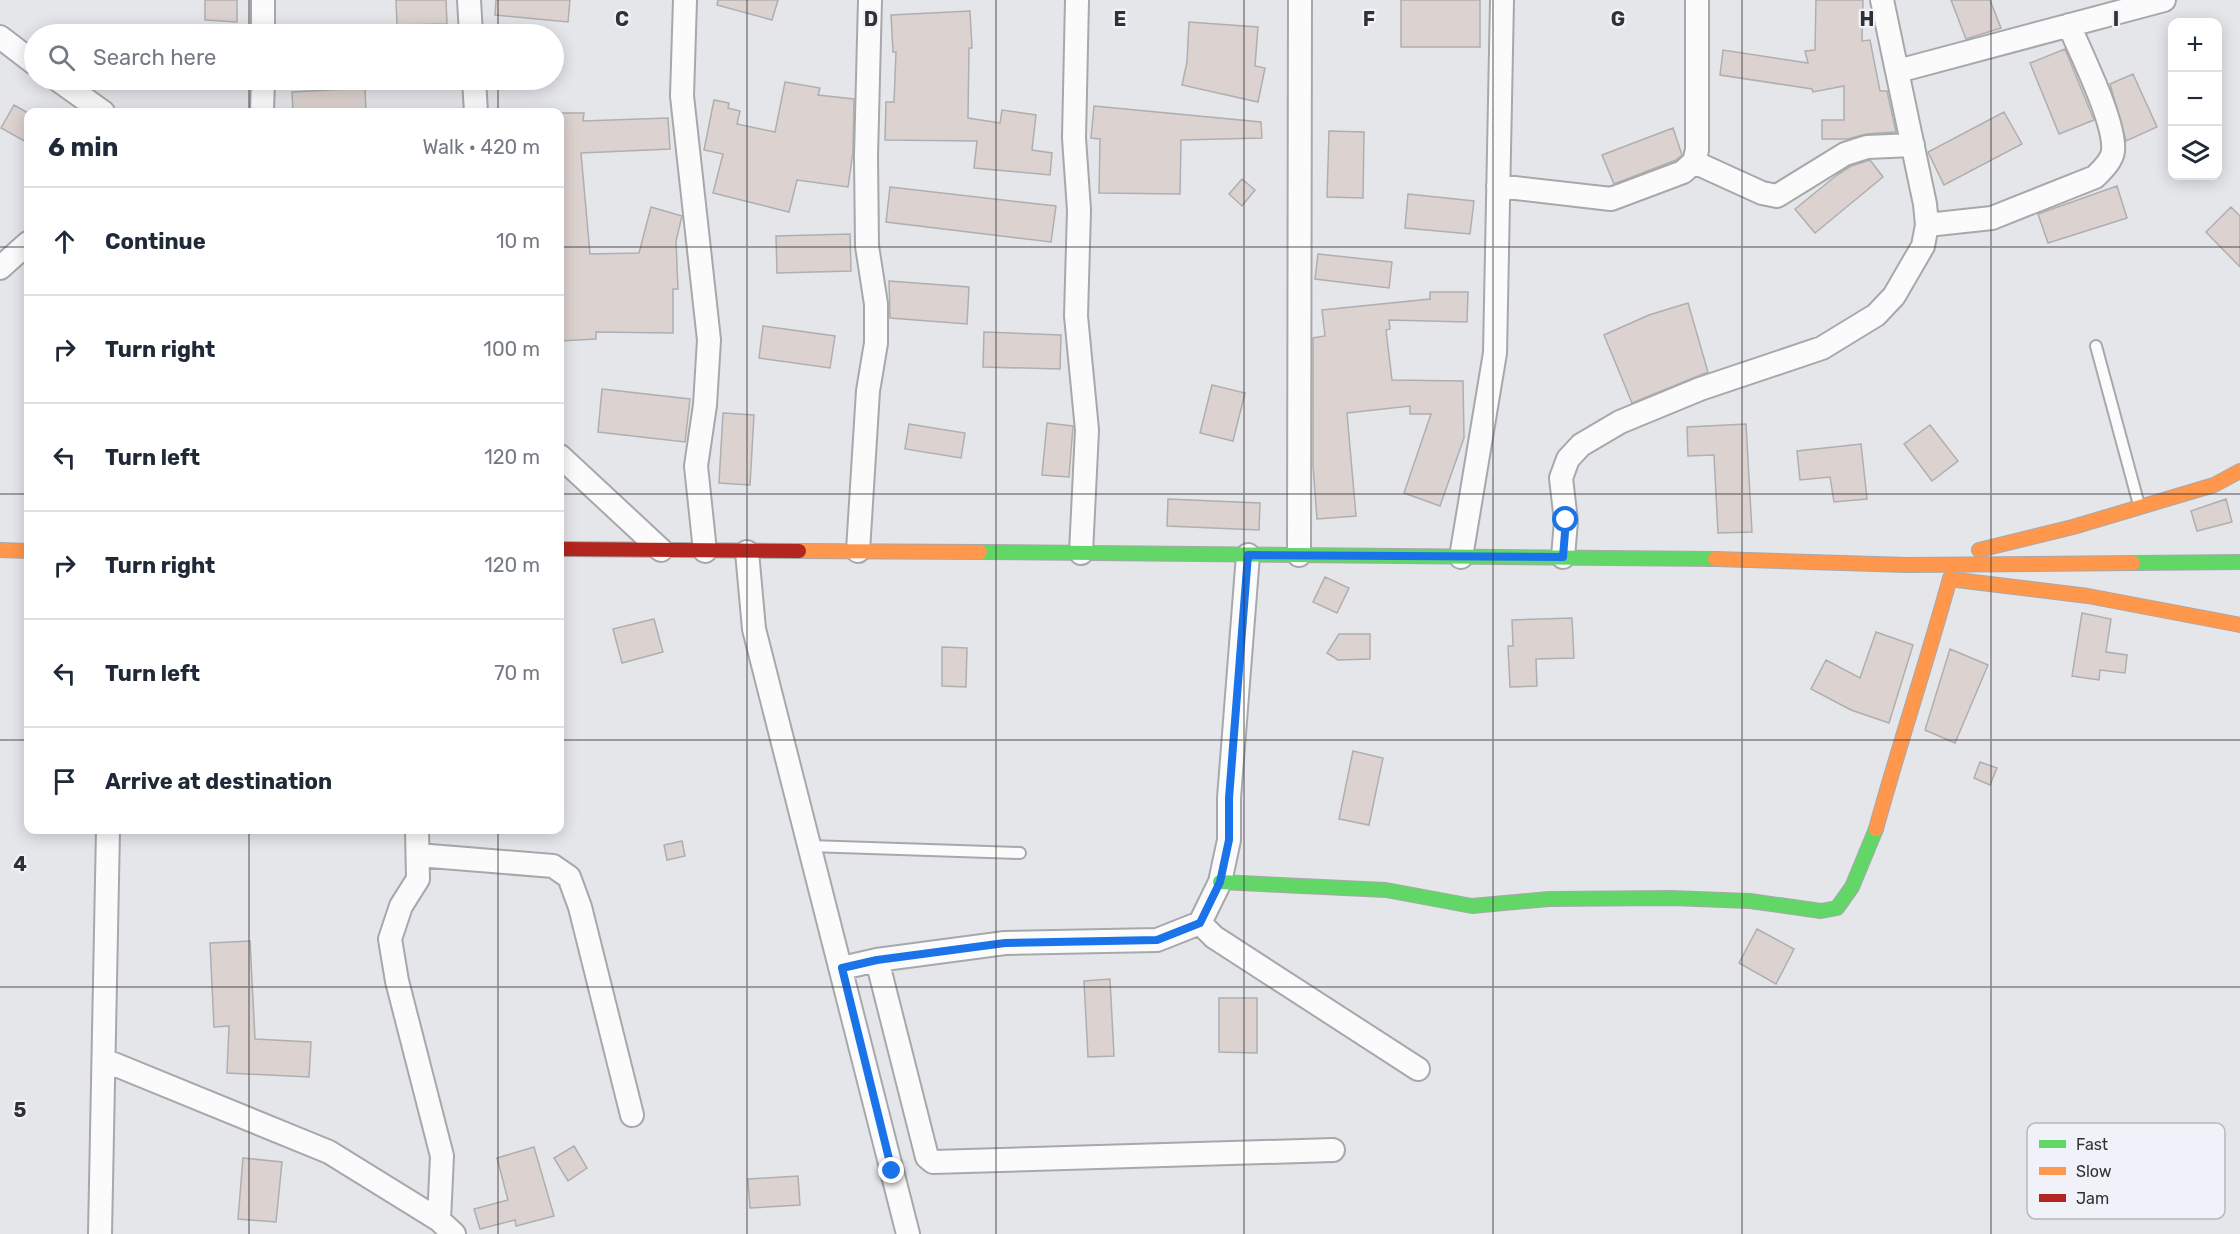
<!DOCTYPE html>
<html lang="en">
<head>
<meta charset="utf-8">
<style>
	:root { --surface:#fff; --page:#f2f2f3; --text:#1f2937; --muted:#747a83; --line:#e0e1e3 }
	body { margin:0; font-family:Rubik,sans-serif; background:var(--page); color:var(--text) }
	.controls { position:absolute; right:18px; top:18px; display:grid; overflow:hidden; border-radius:12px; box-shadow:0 3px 15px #0003 }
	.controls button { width:54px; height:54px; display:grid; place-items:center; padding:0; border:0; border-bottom:2px solid var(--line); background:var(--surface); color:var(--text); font:30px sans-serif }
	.stop { position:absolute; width:18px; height:18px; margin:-14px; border:4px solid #1a73e8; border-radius:50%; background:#fff }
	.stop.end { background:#1a73e8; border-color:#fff; box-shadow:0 2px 6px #0008 }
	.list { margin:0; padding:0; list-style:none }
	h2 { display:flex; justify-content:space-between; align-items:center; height:78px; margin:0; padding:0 24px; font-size:26px }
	h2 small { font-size:20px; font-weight:400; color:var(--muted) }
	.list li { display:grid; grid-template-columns:39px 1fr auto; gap:18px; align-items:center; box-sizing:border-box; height:108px; padding:0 24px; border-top:2px solid var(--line) }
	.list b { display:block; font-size:22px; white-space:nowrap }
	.list em { font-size:20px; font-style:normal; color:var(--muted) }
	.icon { flex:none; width:33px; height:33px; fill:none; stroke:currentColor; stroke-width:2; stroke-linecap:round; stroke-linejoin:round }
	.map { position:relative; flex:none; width:2240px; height:1234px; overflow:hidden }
	.search { position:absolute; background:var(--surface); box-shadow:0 3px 15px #0003; left:24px; top:24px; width:540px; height:66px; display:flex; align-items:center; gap:15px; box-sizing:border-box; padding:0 21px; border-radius:33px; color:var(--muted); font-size:22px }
	.panel { position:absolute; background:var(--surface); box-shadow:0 3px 15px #0003; left:24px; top:108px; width:540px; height:726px; border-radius:12px }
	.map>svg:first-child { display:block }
</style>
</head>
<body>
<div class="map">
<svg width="2240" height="1234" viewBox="0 0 2240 1234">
	<rect width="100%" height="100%" fill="#e5e6ea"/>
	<path fill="#dcd2cf" stroke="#afaeb0" stroke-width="1.5" d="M205 0H237V22L205 20Z
		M396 0H446L447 24 397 25Z
		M496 0H570L568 22 495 15Z
		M718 0H778L772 20 717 5Z
		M1401 0H1480V47H1401Z
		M1816 0H1863L1862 41 1870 40 1880 91H1887L1896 132 1866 134 1848 139H1822V120H1844V86L1813 92 1812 89 1720 75 1723 50 1808 63 1805 51 1815 50Z
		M1951 0H1990L2001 28 1966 39Z
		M970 11 972 48H969L968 118 1000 123 1002 110 1036 115 1032 150 1052 153 1050 175 974 168 977 141 885 140 886 102H894L896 52H893L891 15Z
		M1189 22 1258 27 1255 66 1265 68 1258 102 1182 85 1187 62Z
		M2065 49 2094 120 2059 134 2030 63Z
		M2133 74 2157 127 2126 141 2110 84Z
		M785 82 820 88 818 95 854 99 853 152 848 187 797 180 789 212 713 193 723 154 704 150 714 100 729 103 728 108 740 111 737 124 775 132Z
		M365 88 366 112H293L292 92Z
		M14 105 28 113V143L1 128Z
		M1094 106 1261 122 1262 138 1181 140 1180 194 1099 193 1100 139 1091 138Z
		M2004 112 2022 144 1944 185 1928 152Z
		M560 113H584L583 121 668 118 670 149 581 153 590 254 639 253 651 207 682 216 676 241 678 289H673V333L596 332V339L560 341Z
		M1673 128 1682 155 1676 160 1614 184 1602 155Z
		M1329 131 1364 132 1363 198 1327 197Z
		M1870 160 1883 177 1815 233 1795 209 1837 175 1851 166Z
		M1242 179 1255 190 1242 206 1229 194Z
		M2117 186 2127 218 2048 243 2038 214Z
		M890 187 1056 206 1051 242 886 222Z
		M1408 194 1474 201 1470 234 1405 228Z
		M2231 207 2240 216V267L2206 232Z
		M850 234 851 271 777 273 776 236Z
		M1318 254 1392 262 1389 288 1315 279Z
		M889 281 969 287 967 324 890 318Z
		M1430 292H1468L1467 322 1389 320 1390 329 1386 330 1392 380 1463 381 1464 438 1440 506 1404 493 1431 414H1410V406L1347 413 1356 516 1317 519 1313 465V338L1325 336 1322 310 1430 299Z
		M1688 303 1708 372 1632 403 1604 335 1649 315Z
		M763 326 835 336 830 368 759 358Z
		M984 332 1061 335 1060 369 983 367Z
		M1212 385 1245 393 1233 441 1200 433Z
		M602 389 690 399 685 442 598 432Z
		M723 413 754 415 750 485 719 483Z
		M1047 423 1073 426 1069 477 1042 475Z
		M909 424 965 433 961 458 905 449Z
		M1746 424 1752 532 1718 533 1714 455 1688 456 1687 427Z
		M1930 425 1958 461 1932 481 1904 444Z
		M1861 444 1867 499 1834 502 1830 477 1800 480 1797 451Z
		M1168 499 1260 503 1259 530 1167 526Z
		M2226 499 2232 522 2197 531 2191 511Z
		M1325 577 1349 588 1337 613 1313 602Z
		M2082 613 2111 619 2106 652 2127 655 2125 673 2100 670 2099 680 2072 676Z
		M1572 618 1574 658 1536 659 1537 686 1510 687 1508 646H1513L1512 620Z
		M654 619 663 652 622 663 613 629Z
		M1876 632 1913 645 1889 723 1851 710 1811 689 1826 660 1860 678Z
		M1339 634H1370V659L1338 660 1327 653Z
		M942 647 967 648 966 687 942 686Z
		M1950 649 1988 665 1955 743 1925 730Z
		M1353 751 1383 758 1369 825 1339 819Z
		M1980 762 1997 768 1990 785 1974 778Z
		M682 841 685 856 667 860 664 845Z
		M1757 929 1794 949 1776 984 1739 963Z
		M250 941 255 1039 311 1042 309 1077 227 1073 229 1026 214 1027 210 943Z
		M1110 979 1114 1056 1088 1057 1084 981Z
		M1219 998H1257V1053L1219 1052Z
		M574 1146 587 1168 568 1181 554 1158Z
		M534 1147 554 1216 516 1226 515 1220 480 1229 474 1209 508 1200 497 1158Z
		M243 1158 282 1162 276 1222 238 1219Z
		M798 1176 800 1205 750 1208 748 1179Z"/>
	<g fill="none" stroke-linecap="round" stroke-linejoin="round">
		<g stroke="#a7a8ab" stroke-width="14">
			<path id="lane" d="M2096 346 2139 505
				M810 846 1020 853"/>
		</g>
		<g stroke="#a7a8ab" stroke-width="26">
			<path id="street" d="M263 0V34
				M469 0 471 34
				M685 0 682 96 709 340 705 405 696 466 705 551
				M1077 0 1074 138 1079 210 1076 316 1087 430 1081 553
				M0 37 34 63
				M1898 71 2164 0
				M58 80 103 112
				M474 80 476 112
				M262 112 263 80
				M1694 162 1762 193 1777 196 1845 154 1867 147 1913 145
				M1498 186 1611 199 1683 172 1694 162 1697 150V0
				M1927 225 1992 218 2095 177C2102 170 2112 161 2113 151 2116 123 2081 54 2069 25
				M0 268 28 243
				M560 456 661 550
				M858 551 868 391 876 343V304L867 246 866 156 870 0
				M747 552 754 629 908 1234
				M1299 555 1300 0
				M1461 557 1495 353 1502 0
				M1563 557 1566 521 1561 478 1568 459 1581 445 1620 422 1700 389 1822 348 1876 315 1894 296 1923 246 1927 225 1925 204 1882 0
				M417 830 418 879 401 906 390 939 397 981 442 1156 439 1220
				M418 855 553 866 569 877 580 907 632 1115
				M1200 923 1214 937 1418 1069
				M877 960 927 1157 933 1162 1333 1150
				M842 968 877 960 1005 943 1157 940 1200 923 1220 882 1229 840V798L1248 555
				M104 1060 329 1152 439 1220 454 1234
				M100 1234 108 830"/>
		</g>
		<g stroke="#a7a8ab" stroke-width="16">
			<path id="fast" d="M980 552 1715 559
				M2133 563 2240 562
				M1220 882 1386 890 1472 906 1549 899 1671 898 1750 901 1821 911 1837 908 1852 887 1876 829"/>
		</g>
		<g stroke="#a7a8ab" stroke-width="16">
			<path id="slow" d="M0 550 28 551
				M1979 550 2073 527 2214 485 2240 471
				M799 551 980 552
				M1715 559 1907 565 2133 563
				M1957 580 2088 596 2240 625
				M1876 829C1899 745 1927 662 1950 578"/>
		</g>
		<g stroke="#a7a8ab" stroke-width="16">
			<path id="jam" d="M560 549 799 551"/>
		</g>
		<use href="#lane" stroke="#fbfbfc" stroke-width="10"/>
		<use href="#street" stroke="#fbfbfc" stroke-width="22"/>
		<use href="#fast" stroke="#63d668" stroke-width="14"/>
		<use href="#slow" stroke="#ff974d" stroke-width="14"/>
		<use href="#jam" stroke="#b3261e" stroke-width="14"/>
	</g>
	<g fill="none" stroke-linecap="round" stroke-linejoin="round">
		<path stroke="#1a73e8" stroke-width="8" d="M892 1171 842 968 877 960 1005 943 1157 940 1200 923 1220 882 1229 840V798L1248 555 1563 557 1566 520"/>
	</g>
	<path fill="none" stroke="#313134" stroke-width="1.5" stroke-opacity="0.55" d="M249 0V34M498 0V34M747 0V1234M996 0V1234M1244 0V1234M1493 0V1234M1742 0V1234M1991 0V1234M249 80V112M498 80V112M0 247H28M560 247H2240M0 494H28M560 494H2240M0 740H28M560 740H2240M249 830V1234M498 830V1234M0 987H2240"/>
	<rect x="2027" y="1123" width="198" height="96" rx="9" fill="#f1f2f9" stroke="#b7b8be" stroke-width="1.5"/>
	<rect x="2039" y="1140" width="27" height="8" fill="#63d668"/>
	<rect x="2039" y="1167" width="27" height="8" fill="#ff974d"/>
	<rect x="2039" y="1194" width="27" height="8" fill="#b3261e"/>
	<g font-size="16" fill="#313134">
		<text x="2076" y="1150">Fast</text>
		<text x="2076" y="1177">Slow</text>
		<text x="2076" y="1204">Jam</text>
	</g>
	<g font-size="20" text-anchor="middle" font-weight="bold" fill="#313134" stroke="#f1f2f9" stroke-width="4.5" stroke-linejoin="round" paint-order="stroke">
		<text x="622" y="26">C</text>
		<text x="871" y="26">D</text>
		<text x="1120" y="26">E</text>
		<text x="1369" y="26">F</text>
		<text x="1618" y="26">G</text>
		<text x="1867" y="26">H</text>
		<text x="2116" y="26">I</text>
		<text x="20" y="871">4</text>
		<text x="20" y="1117">5</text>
	</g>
</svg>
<div class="controls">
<button>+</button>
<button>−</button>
<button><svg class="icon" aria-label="layers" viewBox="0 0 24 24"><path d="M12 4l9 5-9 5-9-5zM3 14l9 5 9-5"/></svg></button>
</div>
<div class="stop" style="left:1566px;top:520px"></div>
<div class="stop end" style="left:892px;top:1171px"></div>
<div class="search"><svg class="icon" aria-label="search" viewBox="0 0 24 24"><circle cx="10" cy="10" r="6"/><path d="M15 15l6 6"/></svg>Search here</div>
<section class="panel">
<h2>6 min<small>Walk · 420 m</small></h2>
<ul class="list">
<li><svg class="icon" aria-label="ahead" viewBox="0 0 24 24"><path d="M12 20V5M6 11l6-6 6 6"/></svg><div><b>Continue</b></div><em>10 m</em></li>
<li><svg class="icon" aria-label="right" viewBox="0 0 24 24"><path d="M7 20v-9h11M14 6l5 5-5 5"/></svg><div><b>Turn right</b></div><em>100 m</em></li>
<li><svg class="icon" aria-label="left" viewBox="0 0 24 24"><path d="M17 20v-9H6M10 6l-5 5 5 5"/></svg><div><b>Turn left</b></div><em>120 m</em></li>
<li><svg class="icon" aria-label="right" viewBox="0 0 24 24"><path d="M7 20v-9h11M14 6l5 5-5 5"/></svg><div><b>Turn right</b></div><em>120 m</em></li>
<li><svg class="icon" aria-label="left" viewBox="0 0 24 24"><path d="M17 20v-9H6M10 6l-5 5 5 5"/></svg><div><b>Turn left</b></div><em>70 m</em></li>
<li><svg class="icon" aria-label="arrive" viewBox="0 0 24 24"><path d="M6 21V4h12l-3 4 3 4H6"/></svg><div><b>Arrive at destination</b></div></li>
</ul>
</section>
</div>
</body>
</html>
